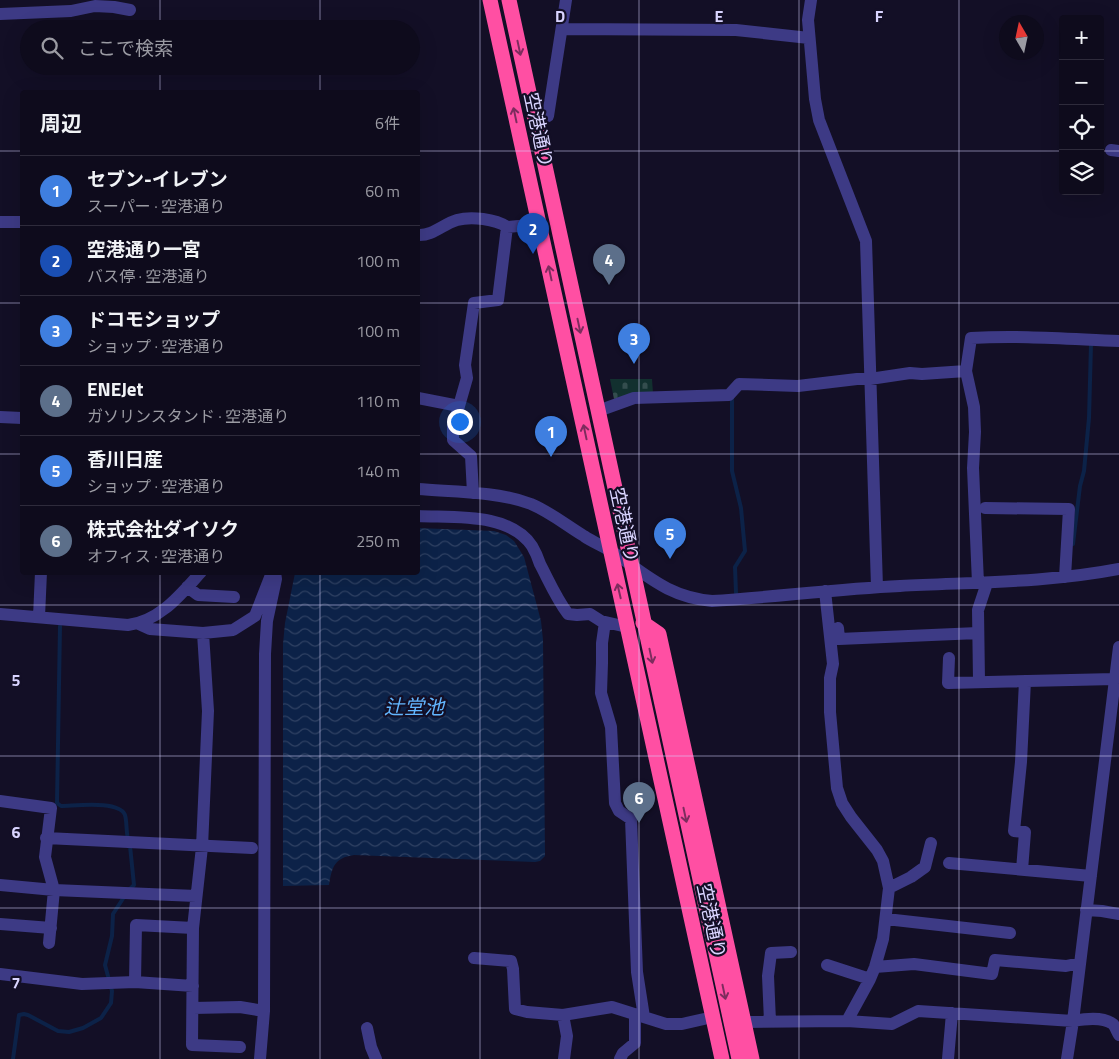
<!DOCTYPE html>
<html lang="ja">
<head>
<meta charset="utf-8">
<style>
	:root { --surface:#0e0b1c; --page:#171425; --text:#f1f3f6; --muted:#9b9ba3; --line:#2e2b3b; --accent:#1a73e8 }
	body { margin:0; font-family:"Titillium Web","Noto Sans JP",sans-serif; background:var(--page); color:var(--text) }
	.controls { position:absolute; right:15px; top:15px; display:grid; overflow:hidden; border-radius:5px; box-shadow:0 5px 20px #0002 }
	.controls button { width:45px; height:45px; display:grid; place-items:center; padding:0; border:0; border-bottom:1px solid var(--line); background:var(--surface); color:var(--text); font:25px sans-serif }
	.compass { position:absolute; left:999px; top:15px; width:45px; height:45px; border-radius:50%; background:var(--surface); box-shadow:0 5px 20px #0002; rotate:351deg }
	.you { position:absolute; left:459px; top:421px; width:18px; height:18px; margin:-12px; border:4px solid #fff; border-radius:50%; background:#1a73e8; box-shadow:0 0 0 8px #1a73e833 }
	.badge { display:grid; place-items:center; width:32px; height:32px; border-radius:50%; background:var(--accent); color:#fff; font-size:16px; font-weight:700 }
	.pin { position:absolute; translate:-50% -41px; filter:drop-shadow(0 1px 2px #0008) }
	.pin::after { content:''; position:absolute; top:26px; width:18px; height:15px; background:inherit; clip-path:polygon(0 0,100% 0,50% 100%) }
	.list { margin:0; padding:0; list-style:none }
	h2 { display:flex; justify-content:space-between; align-items:center; height:65px; margin:0; padding:0 20px; font-size:21px }
	h2 small { font-size:16px; font-weight:400; color:var(--muted) }
	.list li { display:grid; grid-template-columns:32px 1fr auto; gap:15px; align-items:center; box-sizing:border-box; height:70px; padding:0 20px; border-top:1px solid var(--line) }
	.list b { display:block; font-size:19px; white-space:nowrap }
	.list p { margin:0; font-size:16px; white-space:nowrap; color:var(--muted) }
	.list em { font-size:16px; font-style:normal; color:var(--muted) }
	.icon { flex:none; width:28px; height:28px; fill:none; stroke:currentColor; stroke-width:2; stroke-linecap:round; stroke-linejoin:round }
	.map { position:relative; flex:none; width:1119px; height:1059px; overflow:hidden }
	.search { position:absolute; background:var(--surface); box-shadow:0 5px 20px #0002; left:20px; top:20px; width:400px; height:55px; display:flex; align-items:center; gap:12px; box-sizing:border-box; padding:0 18px; border-radius:28px; color:var(--muted); font-size:19px }
	.panel { position:absolute; background:var(--surface); box-shadow:0 5px 20px #0002; left:20px; top:90px; width:400px; height:485px; border-radius:5px }
	.map>svg:first-child { display:block }
</style>
</head>
<body>
<div class="map">
<svg width="1119" height="1059" viewBox="0 0 1119 1059">
	<defs>
		<pattern id="cemetery-stones" width="16" height="16" patternUnits="userSpaceOnUse" patternTransform="scale(1.25)"><rect width="16" height="16" fill="#12302f"/><path d="M2 7V4a2 2 0 0 1 4 0v3zM10 15v-3a2 2 0 0 1 4 0v3z" fill="#344d4e"/></pattern>
		<pattern id="water-waves" width="16" height="10" patternUnits="userSpaceOnUse" patternTransform="scale(1.25)"><rect width="16" height="10" fill="#0c2248"/><path d="M0 5q4-4 8 0t8 0" fill="none" stroke="#2f4163"/></pattern>
	</defs>
	<rect width="100%" height="100%" fill="#130f26"/>
	<path fill="url(#cemetery-stones)" d="M610 379H652L653 394 614 399Z"/>
	<path fill="url(#water-waves)" d="M418 528 494 531 506 535 514 541 524 557 541 621 543 640 545 856 540 861 535 862 354 855C334 858 332 867 329 885L283 886V644L285 623 295 573 418 572Z"/>
	<g fill="none" stroke-linecap="round" stroke-linejoin="round">
		<path stroke="#0c2248" stroke-width="4" d="M732 398V471L741 508 745 551 735 567 736 593
			M1073 544 1080 486 1084 471 1089 418 1091 344
			M60 626 57 803 61 806C75 806 119 800 125 815 127 822 126 831 128 839
			M130 846 134 885 130 889
			M13 1059 19 1015 24 1014 28 1015 58 1031 69 1032 83 1028 101 1018 111 1003 112 991 105 965 112 936 113 914 124 897"/>
		<path stroke="#3d3a85" stroke-width="12" d="M811 0 808 20 815 99 819 120 866 241 877 587
			M0 14 71 11 95 6 114 7 130 10
			M562 29 736 30 809 38
			M535 122 548 116 566 0
			M1111 150 1119 151
			M0 222H22
			M418 235C433 236 443 224 457 220 471 216 496 219 507 227
			M418 398 459 406
			M598 411 634 398 729 395 739 384 798 386 857 379H870L910 373 922 374 966 371
			M0 417 22 418
			M418 489C454 492 496 491 531 504 550 512 566 525 584 536 594 543 606 547 617 555 650 578 670 597 712 601 775 597 837 589 900 586 973 582 1047 583 1119 569
			M473 493 471 456 453 440V427L467 378 465 365 474 303 498 300 507 227 539 224
			M985 508 1069 509 1065 577
			M418 516C453 518 509 512 532 546 535 551 538 558 540 564 549 581 556 598 568 614L577 615 590 614 601 621 627 627
			M978 583 973 468 975 432 974 407 966 371 971 338C1020 335 1069 339 1119 341
			M187 587 198 595 234 597
			M825 591 833 664 830 678V712L837 788 842 803 851 817 877 850 883 861 889 888 883 939 875 967 870 979 847 1021
			M0 614 128 625C160 621 181 594 201 572
			M39 617 41 572
			M605 622 602 643V663L601 693 611 727 615 803 619 811 631 819 637 972 644 1017
			M139 624 150 629 203 633 233 630 255 616 271 575
			M838 628 839 639 978 633
			M203 633 208 711 202 847 193 928 192 1045 240 1047
			M949 658 948 683 1115 679
			M979 681 978 610 987 583
			M0 801 51 808 45 857 54 890 49 943
			M46 838 252 848
			M949 863 1091 876
			M1022 870 1025 832 1014 831 1021 762 1025 681
			M0 885 54 890 196 896
			M889 888 911 877 925 867 931 843
			M1086 910 1102 911 1119 914
			M886 919 1010 933
			M0 924 51 928
			M474 958 511 961 513 969 515 1009 527 1012 563 1015 612 1007 666 1024H682L704 1019
			M827 965 870 979
			M875 967 914 964 992 974 995 960 1066 966 1080 963
			M0 974 82 984 135 982 193 986
			M135 982 136 925 193 928
			M193 1008 240 1007 264 1011
			M563 1015 567 1036 564 1059
			M770 1021 768 976 771 953 791 952
			M744 1022 847 1021 892 1024 918 1011 1073 1021 1119 647
			M367 1028 371 1047 376 1059
			M260 1059 264 1011 265 654 267 621 276 579 275 572
			M620 1059 623 1053 635 1043V1014
			M948 1059 952 1013
			M1067 1059 1073 1021C1084 1019 1102 1016 1113 1024 1115 1026 1117 1032 1119 1035"/>
		<path stroke="#ff4fa3" stroke-width="15" d="M490 0 722 1059
			M509 0 739 1059
			M643 623 659 634 752 1059"/>
	</g>
	<defs><path id="oneway-shaft" d="M-6 0H5M1.5-3L5.5 0L1.5 3" fill="none" stroke-width="1.6" stroke-linecap="round" stroke-linejoin="round" transform="scale(1.25)"/></defs>
	<g stroke="#7d2c5e">
		<use href="#oneway-shaft" transform="translate(519 48) rotate(78)"/>
		<use href="#oneway-shaft" transform="translate(515 115) rotate(-102)"/>
		<use href="#oneway-shaft" transform="translate(550 273) rotate(-102)"/>
		<use href="#oneway-shaft" transform="translate(579 326) rotate(78)"/>
		<use href="#oneway-shaft" transform="translate(585 432) rotate(-102)"/>
		<use href="#oneway-shaft" transform="translate(619 591) rotate(-103)"/>
		<use href="#oneway-shaft" transform="translate(651 656) rotate(78)"/>
		<use href="#oneway-shaft" transform="translate(685 815) rotate(78)"/>
		<use href="#oneway-shaft" transform="translate(724 992) rotate(78)"/>
	</g>
	<path fill="none" stroke="#d9d4ff" stroke-width="1" stroke-opacity="0.55" d="M160 0V29M320 0V29M480 0V1059M639 0V1059M799 0V1059M959 0V1059M160 66V92M320 66V92M0 151H22M418 151H1063M1100 151H1119M0 303H22M418 303H1119M0 454H22M418 454H1119M160 572V1059M320 572V1059M0 605H1119M0 756H1119M0 908H1119"/>
	<g text-anchor="middle" stroke-width="4.5" stroke-linejoin="round" paint-order="stroke">
		<g font-size="19" fill="#d9d4ff" stroke="#130f26">
			<text transform="translate(539 130) rotate(78)" y="7">空港通り</text>
			<text transform="translate(625 525) rotate(78)" y="7">空港通り</text>
			<text transform="translate(712 921) rotate(78)" y="7">空港通り</text>
		</g>
		<g font-size="20" font-style="italic" fill="#62b6ff" stroke="#130f26">
			<text x="414" y="714">辻堂池</text>
		</g>
	</g>
	<g font-size="16" text-anchor="middle" font-weight="bold" fill="#d9d4ff" stroke="#130f26" stroke-width="4.5" stroke-linejoin="round" paint-order="stroke">
		<text x="560" y="22">D</text>
		<text x="719" y="22">E</text>
		<text x="879" y="22">F</text>
		<text x="16" y="686">5</text>
		<text x="16" y="838">6</text>
		<text x="16" y="989">7</text>
	</g>
</svg>
<div class="controls">
<button>+</button>
<button>−</button>
<button><svg class="icon" aria-label="locate" viewBox="0 0 24 24"><circle cx="12" cy="12" r="6"/><path d="M12 2v4M12 18v4M2 12h4M18 12h4"/></svg></button>
<button><svg class="icon" aria-label="layers" viewBox="0 0 24 24"><path d="M12 4l9 5-9 5-9-5zM3 14l9 5 9-5"/></svg></button>
</div>
<svg class="compass" viewBox="-18 -18 36 36"><path d="M0-13l5 13h-10z" fill="#e53935"/><path d="M0 13l5-13h-10z" fill="#9b9ba3"/></svg>
<div class="you"></div>
<div class="pin badge" style="left:551px;top:457px;background:#3f7fe0">1</div>
<div class="pin badge" style="left:533px;top:254px;background:#1a4fb4">2</div>
<div class="pin badge" style="left:634px;top:364px;background:#3f7fe0">3</div>
<div class="pin badge" style="left:609px;top:285px;background:#5c6f8a">4</div>
<div class="pin badge" style="left:670px;top:559px;background:#3f7fe0">5</div>
<div class="pin badge" style="left:639px;top:823px;background:#5c6f8a">6</div>
<div class="search"><svg class="icon" aria-label="search" viewBox="0 0 24 24"><circle cx="10" cy="10" r="6"/><path d="M15 15l6 6"/></svg>ここで検索</div>
<section class="panel">
<h2>周辺<small>6件</small></h2>
<ul class="list">
<li><span class="badge" style="background:#3f7fe0">1</span><div><b>セブン-イレブン</b><p>スーパー · 空港通り</p></div><em>60 m</em></li>
<li><span class="badge" style="background:#1a4fb4">2</span><div><b>空港通り一宮</b><p>バス停 · 空港通り</p></div><em>100 m</em></li>
<li><span class="badge" style="background:#3f7fe0">3</span><div><b>ドコモショップ</b><p>ショップ · 空港通り</p></div><em>100 m</em></li>
<li><span class="badge" style="background:#5c6f8a">4</span><div><b>ENEJet</b><p>ガソリンスタンド · 空港通り</p></div><em>110 m</em></li>
<li><span class="badge" style="background:#3f7fe0">5</span><div><b>香川日産</b><p>ショップ · 空港通り</p></div><em>140 m</em></li>
<li><span class="badge" style="background:#5c6f8a">6</span><div><b>株式会社ダイソク</b><p>オフィス · 空港通り</p></div><em>250 m</em></li>
</ul>
</section>
</div>
</body>
</html>
